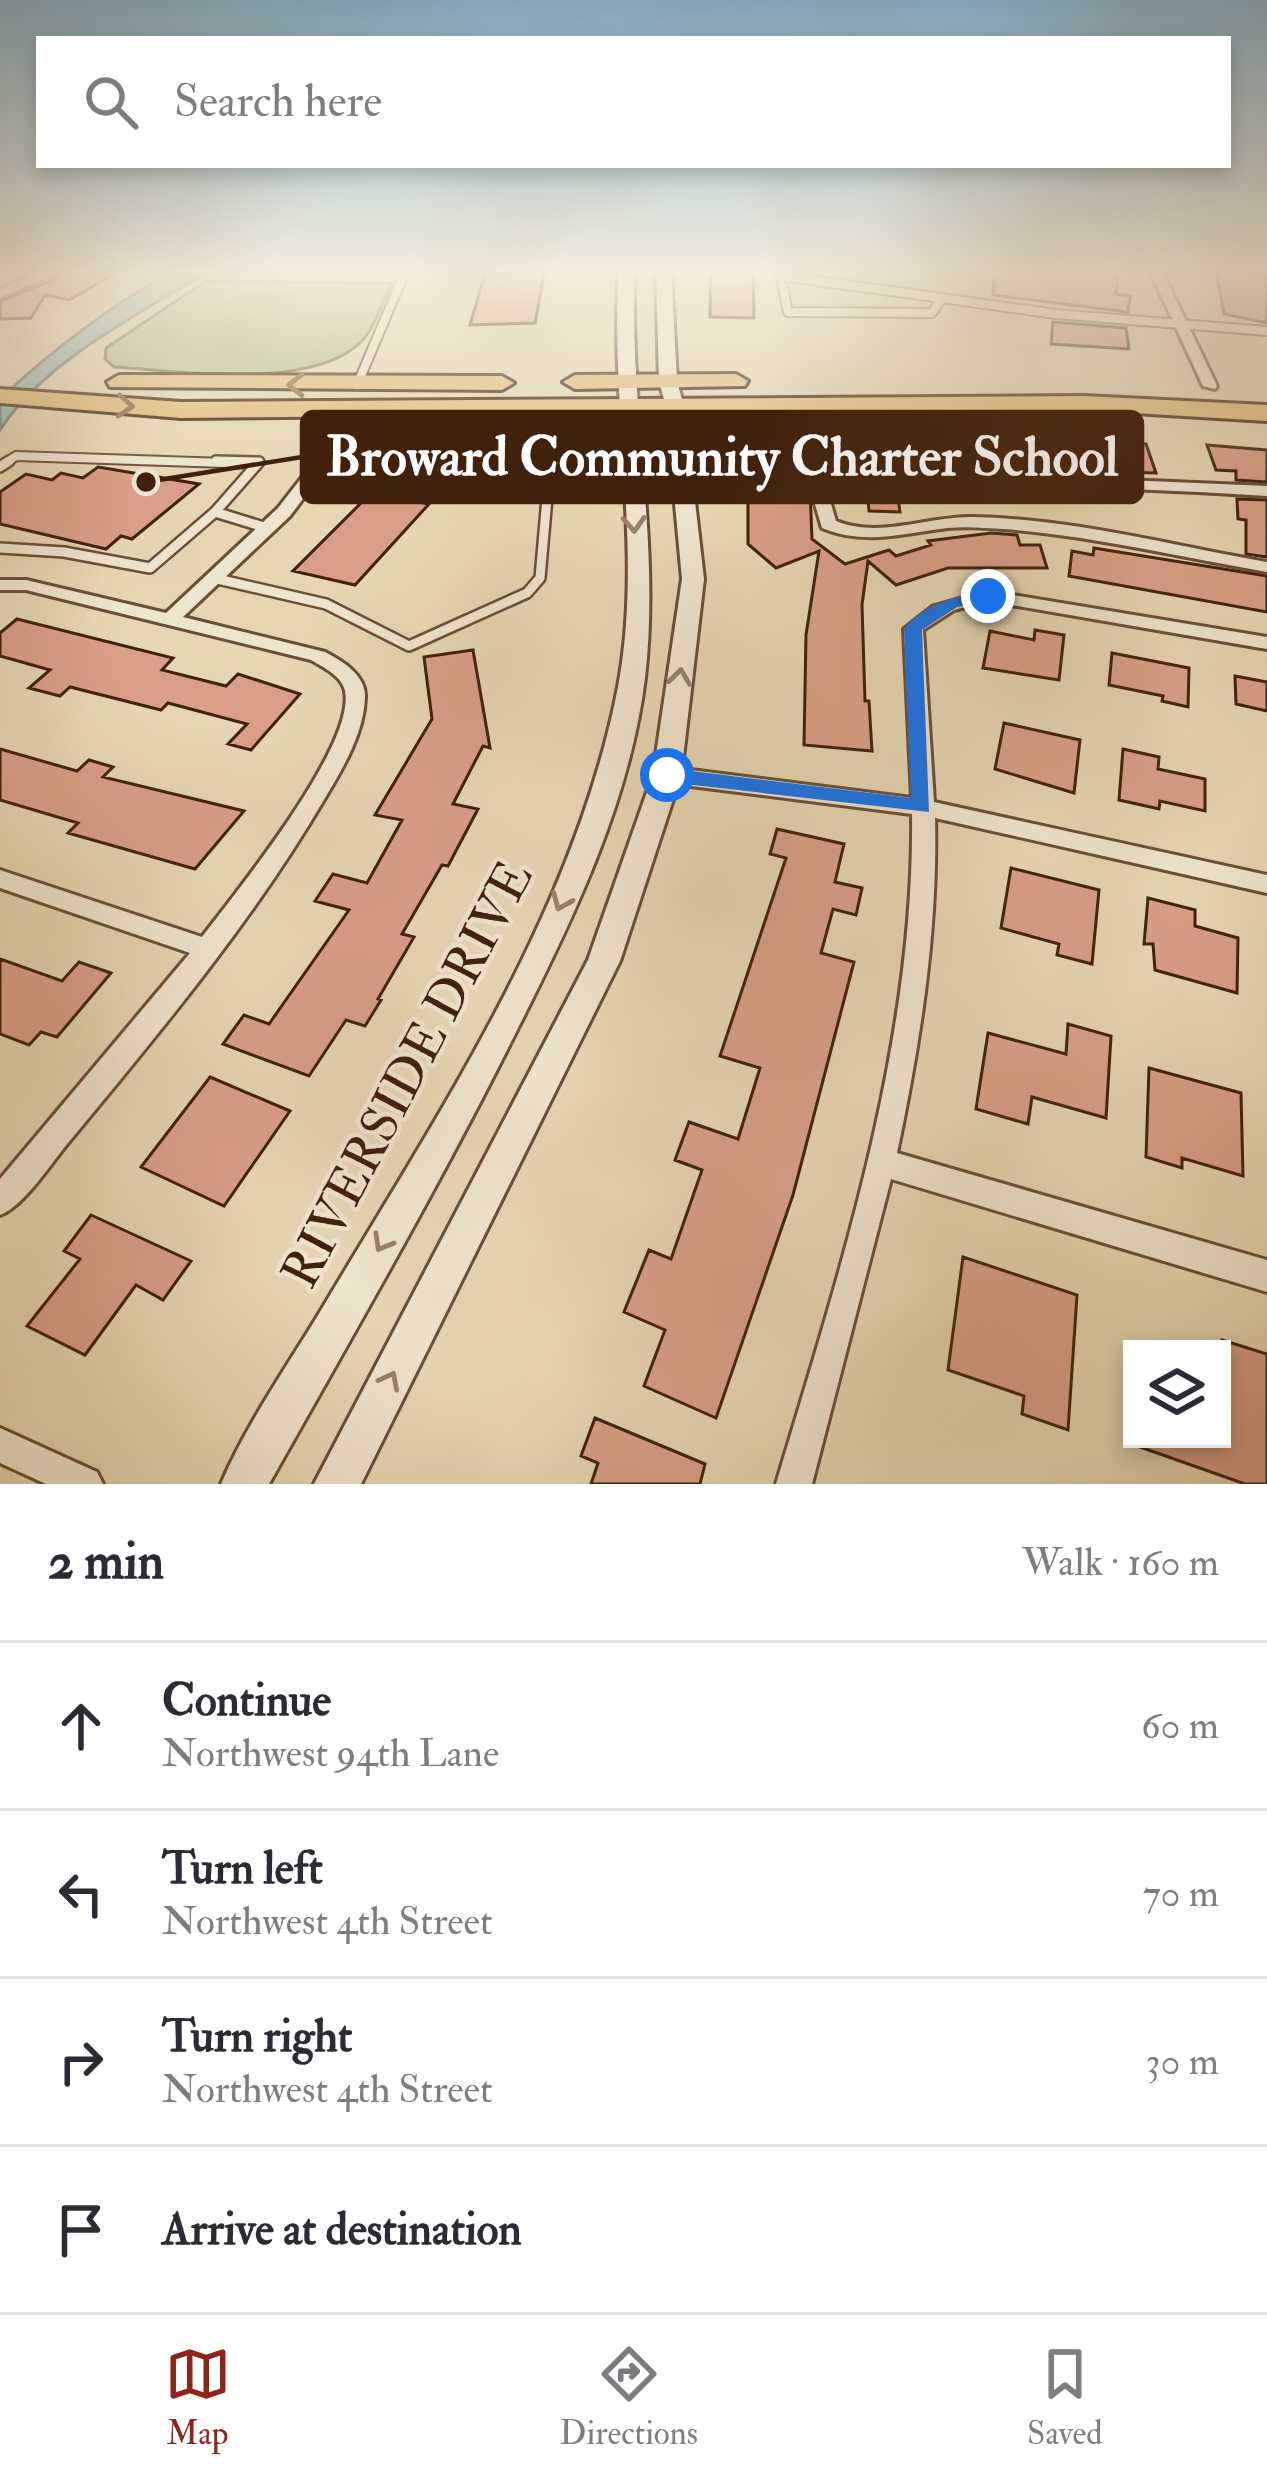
<!DOCTYPE html>
<html lang="en">
<head>
<meta charset="utf-8">
<style>
	:root { --surface:#fff; --page:#f7f7f7; --text:#2b2b33; --muted:#7c7c81; --line:#e1e1e2; --accent:#8f2418 }
	body { margin:0; font-family:"IM FELL Double Pica",serif; background:var(--page); color:var(--text) }
	.controls { position:absolute; right:36px; bottom:36px; display:grid; overflow:hidden; border-radius:0px; box-shadow:0 6px 18px #0003 }
	.controls button { width:108px; height:108px; display:grid; place-items:center; padding:0; border:0; border-bottom:3px solid var(--line); background:var(--surface); color:var(--text); font:60px sans-serif }
	.stop { position:absolute; width:36px; height:36px; margin:-27px; border:9px solid #1a73e8; border-radius:50%; background:#fff }
	.stop.end { background:#1a73e8; border-color:#fff; box-shadow:0 3px 12px #0008 }
	.list { margin:0; padding:0; list-style:none }
	h2 { display:flex; justify-content:space-between; align-items:center; height:156px; margin:0; padding:0 48px; font-size:51px }
	h2 small { font-size:39px; font-weight:400; color:var(--muted) }
	.list li { display:grid; grid-template-columns:78px 1fr auto; gap:36px; align-items:center; box-sizing:border-box; height:168px; padding:0 48px; border-top:3px solid var(--line) }
	.list b { display:block; font-size:45px; white-space:nowrap }
	.list p { margin:0; font-size:39px; white-space:nowrap; color:var(--muted) }
	.list em { font-size:39px; font-style:normal; color:var(--muted) }
	.icon { flex:none; width:66px; height:66px; fill:none; stroke:currentColor; stroke-width:2; stroke-linecap:round; stroke-linejoin:round }
	.map { position:relative; flex:none; width:1267px; height:1484px; overflow:hidden }
	.search { position:absolute; background:var(--surface); box-shadow:0 6px 18px #0003; left:36px; right:36px; top:36px; height:132px; display:flex; align-items:center; gap:30px; box-sizing:border-box; padding:0 42px; border-radius:0px; color:var(--muted); font-size:45px }
	.sheet { height:828px; background:var(--surface) }
	nav { display:flex; justify-content:space-around; align-items:center; box-sizing:border-box; height:168px; border-top:3px solid var(--line); background:var(--surface); font-size:33px; color:var(--muted) }
	nav a { display:grid; justify-items:center; gap:6px }
	nav .on { color:var(--accent) }
	.map>svg:first-child { display:block }
</style>
</head>
<body>
<div class="map">
<svg width="1267" height="1484" viewBox="0 0 1267 1484">
	<rect width="100%" height="100%" fill="#e6d6b2"/>
	<filter id="stains"><feTurbulence type="fractalNoise" baseFrequency=".00167" numOctaves="4"/><feColorMatrix values="0 0 0 0 .2 0 0 0 0 .09 0 0 0 0 .02 0 0 0 .5 -.17"/></filter>
	<radialGradient id="worn" r=".72"><stop offset=".6" stop-color="#630" stop-opacity="0"/><stop offset="1" stop-color="#630" stop-opacity=".3"/></radialGradient>
	<path fill="#b6bd8c" stroke="#7b6f4c" stroke-width="3" d="M206 281 392 283C383 300 375 328 361 342 311 391 179 371 114 367L105 359 106 348Z"/>
	<path fill="#97b8b2" stroke="#747c70" stroke-width="3" d="M176 269H211C140 315 47 358 0 430V399C54 348 112 305 176 269Z"/>
	<path fill="#d99f87" stroke="#40210c" stroke-width="3" d="M65 269H123L69 300 45 295 31 318 0 319V301L60 277Z
		M486 269H545L535 323 470 325Z
		M711 269H753L754 318 710 317Z
		M995 269H1117L1116 294 1130 296 1128 312 993 295Z
		M1216 269 1267 271V323L1224 314Z
		M1053 322 1126 328 1129 349 1051 344Z
		M1051 438 1146 444 1156 473 896 467 894 472H864L863 464 854 467 851 439 1054 446Z
		M1207 445 1267 450V482L1236 480V471L1216 470Z
		M98 467 199 484 132 539 121 536 106 549 0 524V492L26 474 52 480 61 473 83 478Z
		M748 475 810 489 812 539 845 564 889 550 896 556 931 545 928 541 991 533 1017 535 1020 545H1040L1047 568H948L896 585 868 561 862 605 865 701H869L872 751 804 745 806 635 819 551 776 568 748 544Z
		M867 490H897L900 512 869 511Z
		M371 493 429 504 355 585 293 571Z
		M1237 499 1267 500V557L1246 554V520L1238 519Z
		M1094 548 1267 576V612L1069 576 1072 551 1093 555Z
		M17 619 173 658 162 670 226 686 238 674 300 694 251 750 228 744 247 724 168 703 161 710 70 687 60 696 29 688 50 670 0 656V633Z
		M1035 630 1064 635 1059 680 983 668 990 631 1034 640Z
		M473 650 490 748 483 746 453 804 478 809 448 866 442 865 402 934 414 937 378 999 381 1000 365 1026 346 1020 309 1076 223 1044 244 1015 269 1024 349 910 315 901 333 874 367 883 402 820 375 815 432 719 424 657Z
		M1112 653 1189 668 1188 707 1162 701 1163 696 1109 685Z
		M1235 676 1267 682V711L1236 704Z
		M1004 723 1080 740 1074 793 995 769Z
		M0 749 77 771 89 760 113 767 103 777 244 811 195 869 68 833 78 823 0 800Z
		M1123 749 1159 757 1158 769 1205 779V811L1160 801 1159 809 1119 800Z
		M777 829 844 844 835 882 862 888 856 915 833 909 821 953 854 962 793 1195 716 1418 644 1386 665 1330 624 1312 649 1250 671 1259 702 1170 675 1160 689 1122 738 1139 760 1068 720 1056 786 858 770 854Z
		M1011 868 1099 890 1092 964 1057 955 1059 944 1001 928Z
		M1148 898 1195 910V926L1238 938 1237 993 1155 970 1153 944H1144Z
		M0 959 62 981 79 962 111 973 57 1037 41 1032 29 1045 0 1034Z
		M1068 1024 1111 1036 1106 1118 1032 1097 1028 1124 976 1109 988 1033 1066 1054Z
		M1149 1068 1241 1093 1243 1176 1182 1158V1168L1146 1157Z
		M210 1077 290 1111 224 1206 141 1167Z
		M91 1215 191 1261 163 1300 136 1285 85 1355 27 1326 80 1259 64 1251Z
		M963 1257 1077 1295 1068 1430 1022 1414 1024 1396 948 1370Z
		M1222 1340 1267 1354V1484H1245L1126 1442 1222 1439Z
		M595 1418 705 1464 700 1484H591L598 1463 581 1456Z"/>
	<g fill="none" stroke-linecap="round" stroke-linejoin="round">
		<g stroke="#6a4e36" stroke-width="12">
			<path id="service-far1" d="M779 269 788 312 932 313 942 298 1056 314 1267 331
				M780 276 942 298
				M0 293 57 269
				M357 385 405 272
				M322 455 527 456 550 464
				M4 464 16 456 257 464"/>
		</g>
		<g stroke="#6a4e36" stroke-width="14">
			<path id="service" d="M0 467 9 461
				M215 512 267 528
				M0 548 64 552 150 568 215 512 259 462 216 461
				M213 578 326 604 409 646 527 593 540 578 550 464 541 461"/>
		</g>
		<g stroke="#6a4e36" stroke-width="6">
			<path id="minor" d="M1149 269H1161L1217 386 1215 389 1203 386Z
				M331 407 343 410 326 468 290 516 183 617 325 652C342 661 366 675 365 697 364 733 343 768 325 798 253 921 159 1033 68 1143 51 1163 24 1206 0 1215V1179L190 953 0 888V870L202 937C237 891 356 745 345 691 342 676 323 667 311 660L26 590H0V580H26L166 613 278 508 310 467Z
				M844 476 1055 477 1267 486V496C1126 487 985 484 844 486L833 488 828 494 836 521C880 539 927 516 973 517 1072 519 1170 545 1267 562V572C1180 557 1092 536 1004 529 985 528 967 526 948 528 904 533 865 546 822 528L812 494 821 482Z
				M988 591 1267 637V649L988 601 954 610 923 630 934 802 1267 875V893L935 818C938 930 920 1043 897 1153L1267 1260V1292L891 1179 812 1484H776C841 1268 915 1042 912 814L667 783 656 775 667 767 912 798 904 629 932 607Z
				M0 1428 97 1472 103 1484H46L0 1463Z"/>
		</g>
		<g stroke="#6a4e36" stroke-width="6">
			<path id="tertiary" d="M619 269H635C628 406 661 542 645 678 630 801 573 919 518 1028 441 1183 354 1333 269 1484H221C248 1421 291 1361 326 1302 440 1111 575 910 618 687 644 550 609 408 619 269Z
				M656 269H671L677 381 684 407 704 579 681 775 620 961 361 1484H314L588 960 653 775 682 579 666 407 659 381Z"/>
		</g>
		<g stroke="#40210c" stroke-width="6">
			<path id="primary" d="M736 374 748 381 745 386 575 389 563 382 575 375Z
				M119 375 502 376 514 383 502 390 110 387 107 382Z
				M0 389 181 402 1084 396 1267 405V421L1084 410 181 418 0 403Z"/>
		</g>
		<use href="#service-far1" stroke="#efe4cd" stroke-width="8"/>
		<use href="#service" stroke="#efe4cd" stroke-width="9"/>
		<use href="#minor" fill="#efe4cd" fill-rule="evenodd"/>
		<use href="#tertiary" fill="#efe4cd" fill-rule="evenodd"/>
		<use href="#primary" fill="#e3bb79" fill-rule="evenodd"/>
	</g>
	<defs><path id="oneway-chevron" d="M-2-3.5L2.5 0L-2 3.5" fill="none" stroke-width="1.6" stroke-linecap="round" stroke-linejoin="round" transform="scale(3)"/></defs>
	<g stroke="#89663d">
		<use href="#oneway-chevron" transform="translate(296 385) rotate(-180)"/>
		<use href="#oneway-chevron" transform="translate(125 406) rotate(4)"/>
	</g>
	<g stroke="#98826c">
		<use href="#oneway-chevron" transform="translate(634 524) rotate(87)"/>
		<use href="#oneway-chevron" transform="translate(680 677) rotate(-82)"/>
		<use href="#oneway-chevron" transform="translate(561 902) rotate(113)"/>
		<use href="#oneway-chevron" transform="translate(382 1243) rotate(120)"/>
		<use href="#oneway-chevron" transform="translate(390 1380) rotate(-63)"/>
	</g>
	<linearGradient id="sky" x2="0" y2="1"><stop stop-color="#87b6d2"/><stop offset="0.57" stop-color="#f4eddc"/><stop offset="1" stop-color="#f4eddc" stop-opacity="0"/></linearGradient>
	<rect width="1267" height="476" fill="url(#sky)"/>
	<path fill="#1a73e8" d="M988 591 996 596 994 600 957 607 922 630 929 812 667 782 657 775 667 768 911 798 904 629C927 602 954 597 988 591Z"/>
	<g text-anchor="middle" stroke-width="9" stroke-linejoin="round" paint-order="stroke">
		<g font-size="51" fill="#40210c" stroke="#efe4cd">
			<text transform="translate(406 1074) rotate(-62)" y="18">RIVERSIDE DRIVE</text>
		</g>
	</g>
	<path fill="none" stroke="#40210c" stroke-width="4.5" d="M146 482L302 457"/>
	<circle fill="#40210c" stroke="#efe4cd" stroke-width="4.5" cx="146" cy="482" r="12"/>
	<rect fill="#40210c" stroke="#40210c" stroke-width="4.5" x="302" y="412" width="840" height="90" rx="12"/>
	<g font-size="54" text-anchor="middle" font-weight="bold" fill="#fff">
		<text x="722" y="475">Broward Community Charter School</text>
	</g>
	<rect width="100%" height="100%" filter="url(#stains)"/>
	<rect width="100%" height="100%" fill="url(#worn)"/>
</svg>
<div class="controls">
<button><svg class="icon" aria-label="layers" viewBox="0 0 24 24"><path d="M12 4l9 5-9 5-9-5zM3 14l9 5 9-5"/></svg></button>
</div>
<div class="stop" style="left:667px;top:775px"></div>
<div class="stop end" style="left:988px;top:596px"></div>
<div class="search"><svg class="icon" aria-label="search" viewBox="0 0 24 24"><circle cx="10" cy="10" r="6"/><path d="M15 15l6 6"/></svg>Search here</div>
</div>
<section class="sheet">
<h2>2 min<small>Walk · 160 m</small></h2>
<ul class="list">
<li><svg class="icon" aria-label="ahead" viewBox="0 0 24 24"><path d="M12 20V5M6 11l6-6 6 6"/></svg><div><b>Continue</b><p>Northwest 94th Lane</p></div><em>60 m</em></li>
<li><svg class="icon" aria-label="left" viewBox="0 0 24 24"><path d="M17 20v-9H6M10 6l-5 5 5 5"/></svg><div><b>Turn left</b><p>Northwest 4th Street</p></div><em>70 m</em></li>
<li><svg class="icon" aria-label="right" viewBox="0 0 24 24"><path d="M7 20v-9h11M14 6l5 5-5 5"/></svg><div><b>Turn right</b><p>Northwest 4th Street</p></div><em>30 m</em></li>
<li><svg class="icon" aria-label="arrive" viewBox="0 0 24 24"><path d="M6 21V4h12l-3 4 3 4H6"/></svg><div><b>Arrive at destination</b></div></li>
</ul>
</section>
<nav>
<a class="on"><svg class="icon" aria-label="map" viewBox="0 0 24 24"><path d="M3 6l6-2 6 2 6-2v14l-6 2-6-2-6 2zM9 4v14M15 6v14"/></svg>Map</a>
<a><svg class="icon" aria-label="directions" viewBox="0 0 24 24"><path d="M12 3l9 9-9 9-9-9zM9 14v-3h6M13 9l2 2-2 2"/></svg>Directions</a>
<a><svg class="icon" aria-label="saved" viewBox="0 0 24 24"><path d="M7 4h10v16l-5-4-5 4z"/></svg>Saved</a>
</nav>
</body>
</html>
